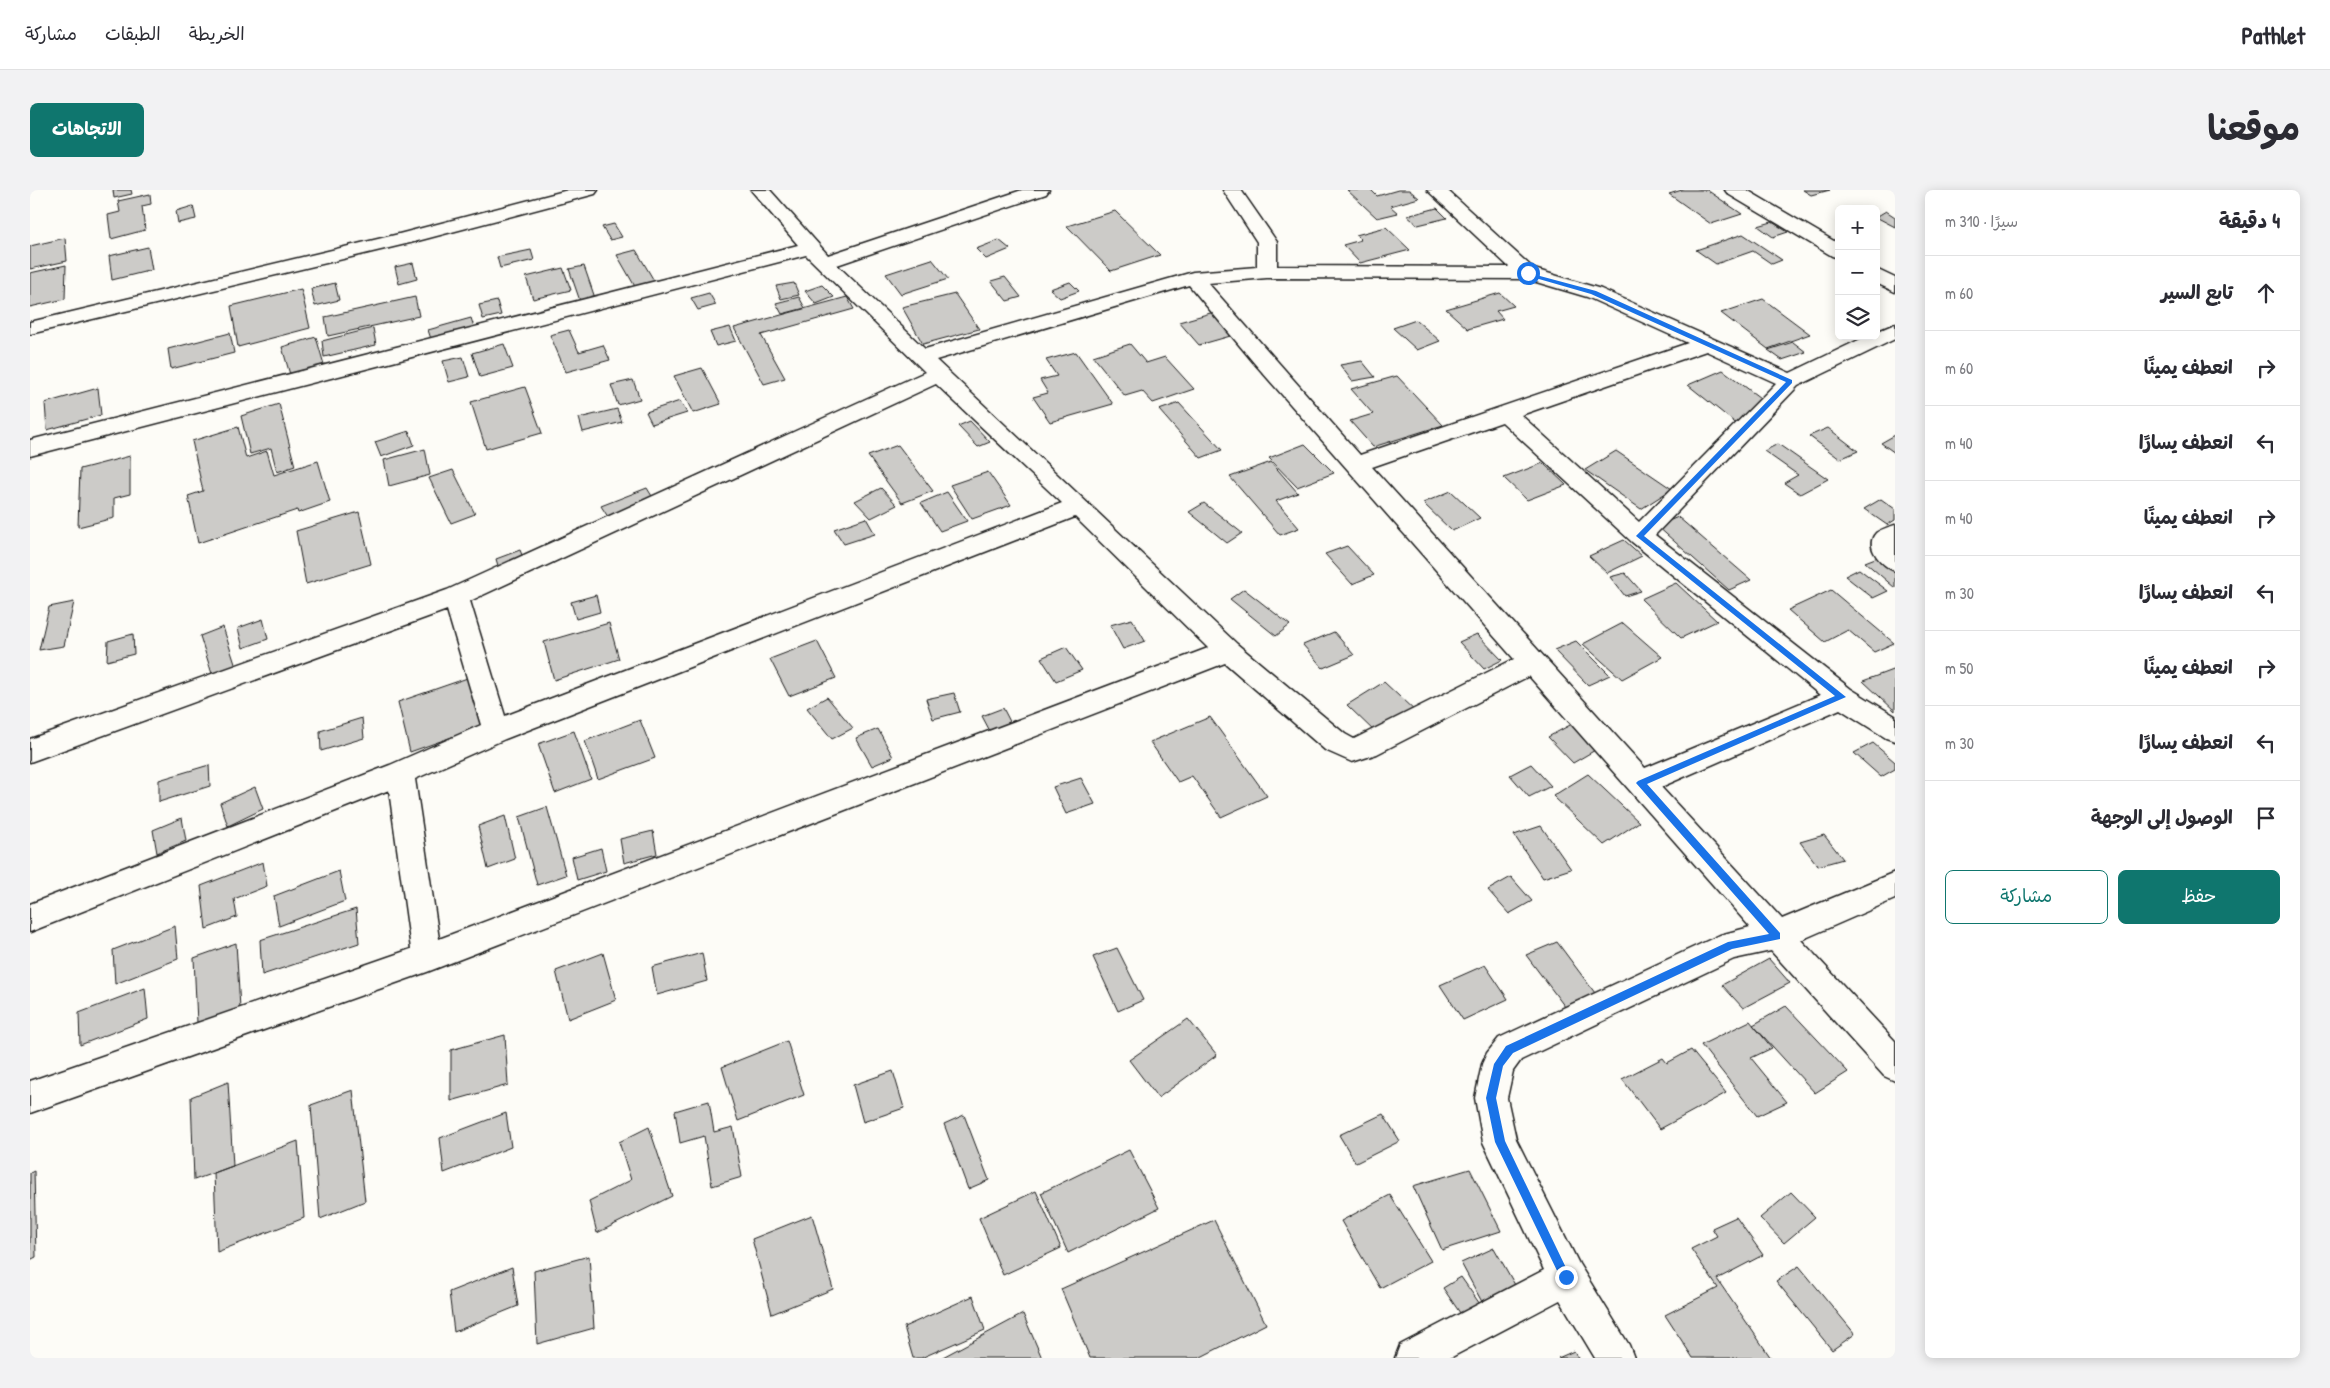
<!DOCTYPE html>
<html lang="ar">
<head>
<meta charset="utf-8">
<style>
	:root { --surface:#fff; --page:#f2f2f3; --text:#2b2b33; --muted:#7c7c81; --line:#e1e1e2; --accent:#0f766e }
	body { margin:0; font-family:"Patrick Hand","Playpen Sans Arabic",sans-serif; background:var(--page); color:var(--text); direction:rtl }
	.controls { position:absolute; right:15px; top:15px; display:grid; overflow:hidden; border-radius:8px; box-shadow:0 2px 12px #0003 }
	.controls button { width:45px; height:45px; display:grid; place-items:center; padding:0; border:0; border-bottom:1px solid var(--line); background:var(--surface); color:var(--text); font:25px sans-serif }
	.stop { position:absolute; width:15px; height:15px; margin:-11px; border:4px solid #1a73e8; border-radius:50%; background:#fff }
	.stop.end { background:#1a73e8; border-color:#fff; box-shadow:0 1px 5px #0008 }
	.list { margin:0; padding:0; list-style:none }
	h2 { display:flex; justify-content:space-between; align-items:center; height:65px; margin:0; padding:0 20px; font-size:21px }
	h2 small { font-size:16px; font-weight:400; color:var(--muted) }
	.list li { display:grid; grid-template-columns:32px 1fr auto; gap:15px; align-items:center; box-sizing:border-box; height:75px; padding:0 20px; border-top:1px solid var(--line) }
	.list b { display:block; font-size:19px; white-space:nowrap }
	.list em { font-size:16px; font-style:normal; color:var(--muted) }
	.actions { display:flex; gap:10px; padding:15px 20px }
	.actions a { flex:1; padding:11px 0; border:1px solid var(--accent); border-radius:8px; text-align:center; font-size:18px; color:var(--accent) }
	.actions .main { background:var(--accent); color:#fff }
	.icon { flex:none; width:28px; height:28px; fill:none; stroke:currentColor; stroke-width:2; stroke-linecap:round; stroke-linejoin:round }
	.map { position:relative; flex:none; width:1865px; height:1168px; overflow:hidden; direction:ltr; border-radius:8px }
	header { display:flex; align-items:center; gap:30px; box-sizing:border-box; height:70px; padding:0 25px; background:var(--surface); border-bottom:1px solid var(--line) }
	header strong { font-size:24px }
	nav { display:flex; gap:28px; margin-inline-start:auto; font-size:18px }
	.intro { display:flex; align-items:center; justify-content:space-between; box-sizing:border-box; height:120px; padding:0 30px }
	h1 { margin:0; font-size:35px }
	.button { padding:12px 22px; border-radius:8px; background:var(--accent); color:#fff; font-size:18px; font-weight:700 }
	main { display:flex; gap:30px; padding:0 30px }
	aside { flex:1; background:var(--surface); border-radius:8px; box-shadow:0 2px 12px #0003 }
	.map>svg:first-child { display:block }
</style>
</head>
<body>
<header>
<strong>Pathlet</strong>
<nav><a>الخريطة</a><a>الطبقات</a><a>مشاركة</a></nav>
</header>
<div class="intro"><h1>موقعنا</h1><a class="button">الاتجاهات</a></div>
<main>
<aside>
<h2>4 دقيقة<small>سيرًا · 310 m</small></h2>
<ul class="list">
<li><svg class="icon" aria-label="ahead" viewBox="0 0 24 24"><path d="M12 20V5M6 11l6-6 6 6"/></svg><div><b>تابع السير</b></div><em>60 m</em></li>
<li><svg class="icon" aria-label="right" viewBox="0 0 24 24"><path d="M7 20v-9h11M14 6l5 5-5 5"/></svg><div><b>انعطف يمينًا</b></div><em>60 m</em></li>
<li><svg class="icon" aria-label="left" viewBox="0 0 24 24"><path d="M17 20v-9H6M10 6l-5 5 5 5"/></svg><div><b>انعطف يسارًا</b></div><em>40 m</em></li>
<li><svg class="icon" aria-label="right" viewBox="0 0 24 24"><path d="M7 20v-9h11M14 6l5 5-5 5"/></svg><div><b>انعطف يمينًا</b></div><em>40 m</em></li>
<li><svg class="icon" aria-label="left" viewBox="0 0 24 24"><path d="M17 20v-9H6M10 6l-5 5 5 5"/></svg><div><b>انعطف يسارًا</b></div><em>30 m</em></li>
<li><svg class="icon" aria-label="right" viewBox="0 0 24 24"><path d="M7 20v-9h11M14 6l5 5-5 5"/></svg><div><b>انعطف يمينًا</b></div><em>50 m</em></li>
<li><svg class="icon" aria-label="left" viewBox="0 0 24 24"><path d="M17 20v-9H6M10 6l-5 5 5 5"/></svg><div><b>انعطف يسارًا</b></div><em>30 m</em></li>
<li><svg class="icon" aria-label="arrive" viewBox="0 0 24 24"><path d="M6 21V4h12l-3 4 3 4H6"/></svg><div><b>الوصول إلى الوجهة</b></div></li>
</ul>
<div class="actions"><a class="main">حفظ</a><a>مشاركة</a></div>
</aside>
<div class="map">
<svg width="1865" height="1168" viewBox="0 0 1865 1168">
	<rect width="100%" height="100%" fill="#fdfcf7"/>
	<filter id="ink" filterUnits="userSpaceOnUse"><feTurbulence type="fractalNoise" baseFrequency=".02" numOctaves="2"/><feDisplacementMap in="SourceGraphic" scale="10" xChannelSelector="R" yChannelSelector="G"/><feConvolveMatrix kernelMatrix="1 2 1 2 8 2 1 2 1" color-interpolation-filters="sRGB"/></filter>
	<g filter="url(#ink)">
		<path fill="#cccbc8" stroke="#1c1c1c" d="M83 0H101L102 4 84 8Z
			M1317 0H1341L1347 6 1368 0H1379L1389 8 1360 16 1368 23 1347 28Z
			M1652 0H1677L1712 24 1681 34 1639 4Z
			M1773 0H1800L1781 5Z
			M120 4 121 14 112 16 115 40 81 49 78 25 90 22 88 11Z
			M163 16 166 29 148 33 146 21Z
			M1407 18 1417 28 1388 35 1377 26Z
			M1085 21 1130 65 1081 81 1037 36Z
			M1856 21 1865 27V37L1846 27Z
			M1742 32 1758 42 1743 47 1728 36Z
			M584 34 592 47 580 50 572 37Z
			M1356 37 1380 60 1330 73 1313 55 1331 50 1326 45Z
			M1713 44 1752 70 1742 74 1723 61 1686 74 1666 60Z
			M35 48 37 71 0 79V56Z
			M969 50 980 59 956 69 946 59Z
			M118 57 122 80 82 90 79 66Z
			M501 60 504 70 470 78 467 67Z
			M606 60 626 94 607 100 587 65Z
			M902 69 918 89 871 104 856 84Z
			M383 73 387 89 369 94 365 77Z
			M36 75 35 109 0 117V83Z
			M554 76 565 108 550 111 539 79Z
			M533 78 541 100 503 109 496 87Z
			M975 87 991 107 977 111 961 91Z
			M1040 92 1049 101 1030 108 1020 99Z
			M305 93 309 110 285 116 281 99Z
			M764 93 769 105 751 109 746 96Z
			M792 95 804 107 786 114 775 101Z
			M271 99 280 138 208 157 201 116Z
			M679 103 686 115 668 120 661 108Z
			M1470 103 1484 116 1466 121 1473 129 1438 139 1416 119Z
			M925 104 949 139 893 154 872 117Z
			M385 107 389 126 298 146 295 127Z
			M769 107 775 118 752 124 746 113Z
			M817 107 824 119 731 145 755 188 734 194 704 138Z
			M1733 109 1780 144 1738 159 1691 123Z
			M467 111 471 125 453 129 449 115Z
			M1184 122 1204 145 1169 155 1149 132Z
			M441 128 445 140 402 152 398 140Z
			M1386 130 1410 151 1387 160 1363 138Z
			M700 137 706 151 686 156 680 142Z
			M343 138 346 155 294 167 292 151Z
			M539 140 549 162 573 155 580 170 536 182 520 145Z
			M200 143 204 163 141 179 138 159Z
			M286 147 295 178 261 188 252 157Z
			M1763 152 1776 162 1752 170 1738 160Z
			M474 154 483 178 450 187 442 163Z
			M1100 154 1116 173 1135 167 1164 199 1123 213 1112 201 1095 206 1063 166Z
			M1046 162 1083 214 1020 232 1003 207 1018 203 1010 190 1027 186 1016 170Z
			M433 167 439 187 419 192 413 171Z
			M1332 171 1345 187 1322 191 1310 175Z
			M672 178 691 214 663 223 644 186Z
			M1693 180 1746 220 1709 236 1658 195Z
			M1367 186 1413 235 1343 257 1320 231 1343 224 1321 199Z
			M603 190 610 209 588 215 581 195Z
			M495 197 512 243 456 259 441 212Z
			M68 198 71 225 17 240 15 213Z
			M650 211 657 223 622 234 616 222Z
			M1149 213 1192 260 1171 268 1129 220Z
			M249 214 265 276 247 282 241 258 220 264 211 226Z
			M587 219 592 232 553 242 549 228Z
			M940 231 960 252 948 257 928 236Z
			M208 237 216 268 237 261 244 285 288 271 300 312 268 323 267 320 168 353 158 306 173 301 162 251Z
			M1798 238 1828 261 1810 269 1779 246Z
			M379 241 384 255 351 267 345 252Z
			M1865 245V263L1851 253Z
			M1275 254 1304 283 1267 297 1239 268Z
			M1748 254 1798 289 1770 304 1754 293 1768 285 1734 261Z
			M868 255 903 301 872 313 838 266Z
			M395 259 400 285 359 296 354 270Z
			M1586 261 1642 299 1611 319 1555 280Z
			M100 266V304L84 308V328L48 337 50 279Z
			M1241 272 1268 303 1246 311 1269 338 1250 345 1200 287Z
			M1513 273 1536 295 1497 310 1474 288Z
			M423 280 445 324 421 333 399 288Z
			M958 282 981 315 942 329 920 295Z
			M617 298 625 311 580 330 571 316Z
			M851 298 867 315 841 328 825 311Z
			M1421 301 1450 328 1422 341 1393 313Z
			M917 302 937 331 910 341 891 313Z
			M1851 309 1865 319V330L1857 335 1834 319Z
			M1174 313 1212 343 1197 353 1159 322Z
			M329 322 341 374 276 394 266 341Z
			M1648 327 1721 390 1699 400 1627 336Z
			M836 328 845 344 814 354 804 339Z
			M1594 350 1612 366 1577 383 1559 366Z
			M1317 356 1344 385 1322 394 1295 364Z
			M490 360 494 370 469 379 466 369Z
			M1853 365 1865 375V398L1835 372Z
			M1829 379 1858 401 1843 408 1815 386Z
			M1595 383 1611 401 1595 406 1580 387Z
			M1646 393 1687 431 1651 448 1611 409Z
			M1214 399 1260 435 1246 446 1200 409Z
			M1801 400 1864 453 1844 462 1818 440 1795 452 1758 420Z
			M566 405 570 422 546 429 541 412Z
			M44 412 34 456 9 460 19 417Z
			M233 429 238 449 213 458 208 438Z
			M1102 429 1115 451 1093 459 1080 435Z
			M579 433 589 469 524 490 514 452Z
			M1593 433 1632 467 1592 489 1553 454Z
			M193 437 207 480 184 490 170 446Z
			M1304 442 1324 465 1293 478 1273 455Z
			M103 444 104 464 77 471 78 451Z
			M1447 444 1472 470 1454 479 1429 452Z
			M787 451 806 488 759 506 740 469Z
			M1546 451 1580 485 1558 495 1524 460Z
			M1036 457 1052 480 1026 491 1011 468Z
			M1865 479V521L1833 491Z
			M449 484 464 532 380 562 368 512Z
			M1354 492 1387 523 1349 546 1317 515Z
			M924 503 930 522 903 529 896 509Z
			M797 507 823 538 802 549 777 518Z
			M973 518 991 553 970 560 952 526Z
			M1180 527 1237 606 1191 627 1162 586 1148 592 1120 552Z
			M332 528 334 548 291 561 290 541Z
			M1553 528 1579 552 1543 573 1518 547Z
			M610 530 625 568 568 589 555 551Z
			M848 539 863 567 842 576 826 548Z
			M544 541 561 589 525 603 508 554Z
			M1843 553 1865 572V579L1851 587 1824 563Z
			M1501 574 1521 596 1499 607 1480 585Z
			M179 575 180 596 129 612V590Z
			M1558 584 1609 632 1574 655 1523 606Z
			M1051 588 1065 614 1036 624 1023 597Z
			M225 597 233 619 198 636 190 613Z
			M517 617 536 685 507 695 489 627Z
			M475 626 485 669 458 679 448 636Z
			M152 628 156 651 127 663 123 640Z
			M1511 636 1541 679 1513 688 1484 645Z
			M623 641 627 664 594 673 590 649Z
			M1794 645 1813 669 1788 676 1770 652Z
			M571 658 576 681 547 690 542 667Z
			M233 672 237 696 204 709 207 727 176 739 171 696Z
			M309 681 315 711 249 736 244 706Z
			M1481 687 1502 711 1479 724 1458 700Z
			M326 719 329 753 232 785 230 750Z
			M145 736 148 769 85 794 83 760Z
			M1527 752 1568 807 1538 821 1496 765Z
			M206 753 210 818 167 833 164 768Z
			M1087 758 1113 810 1088 821 1063 767Z
			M573 763 586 810 538 829 526 781Z
			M672 763 677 791 627 805 622 777Z
			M1739 769 1760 793 1713 818 1692 795Z
			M1455 775 1478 809 1433 830 1410 795Z
			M115 798 118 829 50 855 49 823Z
			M1756 816 1818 882 1785 903 1723 835Z
			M1158 829 1187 865 1128 908 1099 870Z
			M1720 831 1742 858 1721 868 1757 912 1727 926 1671 855Z
			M475 845 478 895 421 911V860Z
			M757 851 774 905 708 931 692 877Z
			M1661 860 1696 903 1630 939 1592 889 1633 868 1637 873Z
			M863 881 874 918 833 932 823 895Z
			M198 892 203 976 164 990 161 907Z
			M323 900 335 1011 290 1029 281 915Z
			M679 911 684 942 703 937 712 987 682 996 674 946 650 953 645 921Z
			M476 923 481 957 414 983 410 948Z
			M1353 924 1370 951 1326 973 1309 945Z
			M934 925 959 990 938 999 914 934Z
			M619 937 642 1006 567 1043 559 1011 601 990 589 952Z
			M268 951 274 1028 187 1062 184 983Z
			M1099 960 1129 1018 1038 1063 1011 1003Z
			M1440 979 1471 1041 1412 1060 1383 996Z
			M4 981 6 1067 0 1070V983Z
			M1006 1001 1031 1058 973 1085 949 1028Z
			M1761 1002 1785 1027 1754 1053 1730 1028Z
			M1360 1005 1401 1071 1350 1098 1311 1031Z
			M782 1025 803 1099 742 1124 722 1049Z
			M1706 1027 1733 1065 1687 1089 1741 1168H1663L1635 1125 1688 1098 1661 1059 1687 1046 1682 1038Z
			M1184 1030 1236 1134 1169 1168H1060L1031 1099Z
			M1464 1058 1493 1109 1458 1123 1431 1073Z
			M559 1066 564 1138 507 1154 504 1081Z
			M1769 1076 1825 1144 1802 1160 1746 1091Z
			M482 1077 488 1116 424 1142 419 1102Z
			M1431 1087 1459 1127 1441 1139 1413 1098Z
			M943 1106 955 1140 891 1168H883L874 1137Z
			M993 1124 1012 1168H911Z
			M1544 1161 1548 1168H1528Z"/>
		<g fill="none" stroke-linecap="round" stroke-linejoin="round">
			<g stroke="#1c1c1c" stroke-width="3">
				<path id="minor" d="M538 0H568L565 4 380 53 0 144V132L369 44Z
					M721 0H740L798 65 992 0H1019L1016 4 807 75 895 159 1163 82 1227 77V52L1193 0H1211L1247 52V76L1479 77 1397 0H1417L1504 79 1571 99 1760 183 1837 146H1846V142L1865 134V149L1768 196 1625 345 1821 499 1865 526V551L1856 548 1810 519 1631 597 1752 729 1865 682V709L1771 750 1865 851V891L1854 886 1741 761 1704 769 1491 870 1483 881 1477 908 1486 949 1549 1074 1599 1155 1604 1168H1565L1530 1110 1420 1168H1365L1370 1155 1514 1080 1453 952 1445 908 1452 874 1457 863 1469 848 1690 745 1720 737 1499 486 1347 564 1322 572 1295 560 1195 473 397 782 0 923V891L381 759 359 600 0 742V714L360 575 451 535 417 420 0 572V549L417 400 895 182 776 65 0 266V250L768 55ZM1237 88 1496 89 1557 107 1658 153 1330 265 1178 93ZM1159 95 1225 174 1484 469 1324 549 1315 544 1207 454 906 170ZM1676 161 1746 193 1609 332 1491 225ZM906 194 1032 313 475 526 440 411ZM1472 232 1602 352 1790 505 1615 578 1342 277ZM1045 327 1178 458 409 749 385 589 475 549Z
					M1695 0H1717L1809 54V68L1802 66 1698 4Z
					M1846 79 1865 88V102L1846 93Z
					M1865 335V381C1853 377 1833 357 1846 343 1851 339 1859 337 1865 335Z"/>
			</g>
			<use href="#minor" fill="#fdfcf7" fill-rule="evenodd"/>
		</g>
	</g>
	<path fill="#1a73e8" d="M1495 82 1566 101 1762 190V193L1614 346 1816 507 1617 594 1750 743V749L1702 759 1483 863 1473 876 1466 908 1475 951 1539 1084 1541 1087 1536 1093 1532 1091 1465 952 1456 908 1464 874 1476 856 1698 752 1739 744 1606 593 1608 591 1805 506 1606 346 1756 192 1561 104 1495 85Z"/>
</svg>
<div class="controls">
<button>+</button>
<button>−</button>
<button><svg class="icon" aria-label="layers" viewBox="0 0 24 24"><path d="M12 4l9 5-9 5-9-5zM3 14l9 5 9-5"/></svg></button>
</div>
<div class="stop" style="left:1498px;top:83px"></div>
<div class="stop end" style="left:1536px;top:1087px"></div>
</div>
</main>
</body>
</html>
